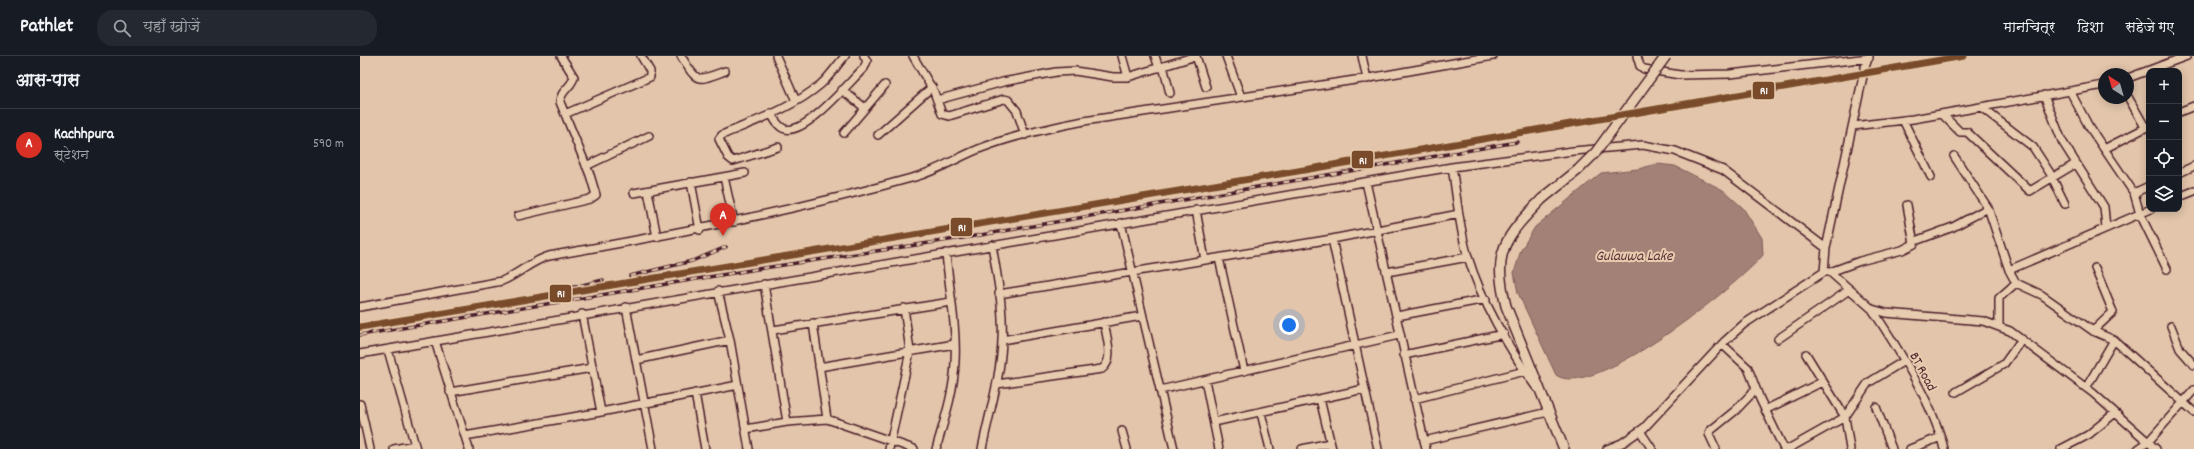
<!DOCTYPE html>
<html lang="hi">
<head>
<meta charset="utf-8">
<style>
	:root { --surface:#171b24; --page:#242831; --text:#f1f3f6; --muted:#9ea1a6; --line:#363941; --accent:#d93025 }
	body { margin:0; font-family:Dekko,"Playpen Sans Deva",sans-serif; background:var(--page); color:var(--text) }
	.controls { position:absolute; right:12px; top:12px; display:grid; overflow:hidden; border-radius:8px; box-shadow:0 2px 10px #0003 }
	.controls button { width:36px; height:36px; display:grid; place-items:center; padding:0; border:0; border-bottom:1px solid var(--line); background:var(--surface); color:var(--text); font:20px sans-serif }
	.compass { position:absolute; left:1738px; top:12px; width:36px; height:36px; border-radius:50%; background:var(--surface); box-shadow:0 2px 10px #0003; rotate:323deg }
	.you { position:absolute; left:929px; top:269px; width:14px; height:14px; margin:-10px; border:3px solid #fff; border-radius:50%; background:#1a73e8; box-shadow:0 0 0 6px #1a73e833 }
	.badge { display:grid; place-items:center; width:26px; height:26px; border-radius:50%; background:var(--accent); color:#fff; font-size:13px; font-weight:700 }
	.pin { position:absolute; translate:-50% -33px; filter:drop-shadow(0 1px 2px #0008) }
	.pin::after { content:''; position:absolute; top:21px; width:14px; height:12px; background:inherit; clip-path:polygon(0 0,100% 0,50% 100%) }
	.list { margin:0; padding:0; list-style:none }
	h2 { display:flex; justify-content:space-between; align-items:center; height:52px; margin:0; padding:0 16px; font-size:17px }
	h2 small { font-size:13px; font-weight:400; color:var(--muted) }
	.list li { display:grid; grid-template-columns:26px 1fr auto; gap:12px; align-items:center; box-sizing:border-box; height:72px; padding:0 16px; border-top:1px solid var(--line) }
	.list b { display:block; font-size:15px; white-space:nowrap }
	.list p { margin:0; font-size:13px; white-space:nowrap; color:var(--muted) }
	.list em { font-size:13px; font-style:normal; color:var(--muted) }
	.icon { flex:none; width:22px; height:22px; fill:none; stroke:currentColor; stroke-width:2; stroke-linecap:round; stroke-linejoin:round }
	.map { position:relative; flex:none; width:1834px; height:393px; overflow:hidden }
	header { display:flex; align-items:center; gap:24px; box-sizing:border-box; height:56px; padding:0 20px; background:var(--surface); border-bottom:1px solid var(--line) }
	header strong { font-size:19px }
	nav { display:flex; gap:22px; margin-inline-start:auto; font-size:14px }
	.search { width:280px; height:36px; background:var(--page); display:flex; align-items:center; gap:10px; box-sizing:border-box; padding:0 14px; border-radius:16px; color:var(--muted); font-size:15px }
	main { display:flex }
	aside { flex:1; background:var(--surface) }
	.map>svg:first-child { display:block }
</style>
</head>
<body>
<header>
<strong>Pathlet</strong>
<div class="search"><svg class="icon" aria-label="search" viewBox="0 0 24 24"><circle cx="10" cy="10" r="6"/><path d="M15 15l6 6"/></svg>यहाँ खोजें</div>
<nav><a>मानचित्र</a><a>दिशा</a><a>सहेजे गए</a></nav>
</header>
<main>
<aside>
<h2>आस-पास<small></small></h2>
<ul class="list">
<li><span class="badge">A</span><div><b>Kachhpura</b><p>स्टेशन</p></div><em>590 m</em></li>
</ul>
</aside>
<div class="map">
<svg width="1834" height="393" viewBox="0 0 1834 393">
	<rect width="100%" height="100%" fill="#e2c5aa"/>
	<filter id="ink" filterUnits="userSpaceOnUse"><feTurbulence type="fractalNoise" baseFrequency=".025" numOctaves="2"/><feDisplacementMap in="SourceGraphic" scale="8" xChannelSelector="R" yChannelSelector="G"/><feConvolveMatrix kernelMatrix="1 2 1 2 8 2 1 2 1" color-interpolation-filters="sRGB"/></filter>
	<g filter="url(#ink)">
		<path fill="#a48176" stroke="#805a58" d="M1297 108 1315 110 1363 134 1383 152 1402 182 1403 199C1378 229 1232 346 1196 319L1158 237 1154 217 1161 194 1175 171 1241 117 1278 113Z"/>
		<g fill="none" stroke-linecap="round" stroke-linejoin="round">
			<g stroke="#4a1f2b" stroke-width="10">
				<path id="minor" d="M321 0C338 27 335 26 365 15
					M416 0 436 45
					M553 0 574 36 582 58 589 60 644 43 648 44 657 55 665 79
					M762 0 768 21
					M795 0 799 12
					M836 0 846 31
					M866 0 881 41
					M1002 0 1007 23
					M1277 0 1280 10 1284 13 1320 19 1370 18 1509 2
					M803 10 810 37
					M1768 22 1827 0
					M482 34 505 52
					M1710 35 1728 69 1774 137 1780 158 1807 213
					M1684 39 1702 85 1744 151 1746 172
					M1768 41 1785 71
					M577 44 643 26 696 16 715 15 753 21H768L836 0
					M1621 51 1673 91 1690 117 1705 148
					M1819 56 1834 50
					M411 57C414 63 418 71 425 73 446 79 489 26 504 12L507 5 504 0
					M205 58 290 21V15L281 0
					M1582 58 1600 76H1607L1670 135 1715 108
					M1543 64 1571 121
					M1493 70 1553 63 1744 29
					M484 77 525 29
					M518 79 572 31
					M418 91 373 105 368 101 359 83 362 79C395 65 433 52 461 28 470 20 477 9 485 0
					M1744 93 1789 70
					M1594 100 1628 152 1649 214 1656 227 1682 239 1733 275 1754 284 1834 356
					M226 110 289 80
					M1092 111C1097 141 1099 172 1108 201 1121 244 1150 295 1176 331
					M1819 117 1834 110
					M364 121 374 166
					M331 126 340 174
					M1006 126 1066 393
					M288 135 297 181
					M274 137 385 117
					M1774 137 1789 130
					M1819 141 1834 135
					M836 154 845 204
					M158 160 230 143 236 139 230 119 200 46C200 35 212 31 214 21L201 0
					M761 167 814 393
					M972 183 1018 393
					M1555 185 1593 171 1628 152
					M859 202 884 315
					M1649 214 1791 153
					M1027 216 1108 201
					M1464 216 1466 192 1505 11 1509 0
					M1470 216 1500 205 1542 194 1554 188 1547 149
					M404 228 427 366
					M358 235 370 284 389 393
					M639 238 972 183 1099 158
					M0 251 142 225C159 218 171 205 189 200 313 178 434 155 555 121 580 114 601 99 624 91 656 79 690 72 724 65L1015 21 1133 0
					M266 251 293 393
					M1512 253C1537 291 1574 349 1584 393
					M222 258 241 356
					M1037 260 1126 243
					M453 267 467 363
					M1639 270V242L1656 227
					M1811 270 1820 293 1834 309
					M413 274 591 246
					M1733 275 1753 256 1735 212
					M1418 283 1489 234
					M642 284 782 260
					M75 285 109 393
					M1362 288 1388 312 1400 343 1424 393
					M28 294 56 393
					M0 298 1092 111 1213 95 1283 89 1315 95 1363 114 1466 192
					M1446 298 1485 361 1490 393
					M1044 299 1144 278
					M276 304 370 284
					M459 311 595 288
					M845 324 859 393
					M637 328 742 313C755 304 746 280 744 266
					M1726 332 1754 284
					M800 334 1039 279
					M90 336 232 312
					M1596 336 1644 308 1662 283
					M335 337 345 393
					M960 343 972 393
					M1054 343 1165 315
					M0 348 10 393
					M1516 351 1532 393
					M1405 354 1462 326
					M901 357 910 393
					M854 366 1004 333
					M386 373 427 366 467 363 554 393
					M762 375 767 393
					M1280 375 1292 393
					M105 380 241 356 378 329
					M1064 385 1188 356
					M34 393 55 389
					M529 393 550 295 544 252
					M576 393C584 365 594 336 595 306 597 270 589 233 586 197
					M622 393C629 357 641 321 642 284 644 253 637 220 632 189
					M942 393 970 387
					M1247 393 1262 387 1284 372 1365 285 1384 268 1464 216H1470L1512 253 1526 257 1623 265 1650 275 1733 337 1796 393
					M1356 393 1349 378 1350 375 1376 354 1396 333
					M1428 393 1485 361 1508 327 1544 305
					M1550 393 1581 381
					M1701 393 1728 379 1755 357
					M1778 393 1788 386 1834 334"/>
			</g>
			<g stroke="#4a1f2b" stroke-width="12">
				<path id="major" d="M1182 143C1145 181 1132 195 1146 250L1204 393"/>
			</g>
			<use href="#minor" stroke="#e8ccaf" stroke-width="7"/>
			<use href="#major" stroke="#e8ccaf" stroke-width="9"/>
			<g stroke="#4a1f2b" stroke-width="3.5">
				<path id="rail" d="M270 220 332 205 366 191
					M148 247 243 224
					M103 257 134 249
					M0 279 397 213 609 181 1157 86"/>
			</g>
			<use href="#rail" stroke="#e8ccaf" stroke-width="2" stroke-dasharray="6" stroke-linecap="butt"/>
			<g stroke="#4a1f2b" stroke-width="12" stroke-linecap="butt">
				<path id="major-bridge" d="M1182 143 1218 114 1236 96 1306 0"/>
			</g>
			<use href="#major-bridge" stroke="#e8ccaf" stroke-width="9"/>
			<g stroke="#e8ccaf" stroke-width="10">
				<path id="rail-1" d="M0 271 938 115 1604 0"/>
			</g>
			<use href="#rail-1" stroke="#7a4b2a" stroke-width="7"/>
		</g>
	</g>
	<g text-anchor="middle" stroke-width="4" stroke-linejoin="round" paint-order="stroke">
		<g font-size="14" fill="#4a1f2b" stroke="#e8ccaf">
			<text transform="translate(1564 315) rotate(62)" y="5">BT Road</text>
		</g>
		<g font-size="15" font-style="italic" fill="#5c333a" stroke="#e8ccaf">
			<text x="1274" y="204">Gulauwa Lake</text>
		</g>
	</g>
	<g stroke="#e8ccaf" stroke-width="1.5">
		<rect x="1392" y="25" width="23" height="19" rx="4" fill="#7a4b2a"/>
		<rect x="991" y="94" width="23" height="19" rx="4" fill="#7a4b2a"/>
		<rect x="590" y="161" width="23" height="20" rx="4" fill="#7a4b2a"/>
		<rect x="189" y="228" width="23" height="19" rx="4" fill="#7a4b2a"/>
	</g>
	<g font-size="11" text-anchor="middle" font-weight="bold" fill="#fff">
		<text x="1404" y="38">R1</text>
		<text x="1003" y="108">R1</text>
		<text x="602" y="175">R1</text>
		<text x="201" y="241">R1</text>
	</g>
</svg>
<div class="controls">
<button>+</button>
<button>−</button>
<button><svg class="icon" aria-label="locate" viewBox="0 0 24 24"><circle cx="12" cy="12" r="6"/><path d="M12 2v4M12 18v4M2 12h4M18 12h4"/></svg></button>
<button><svg class="icon" aria-label="layers" viewBox="0 0 24 24"><path d="M12 4l9 5-9 5-9-5zM3 14l9 5 9-5"/></svg></button>
</div>
<svg class="compass" viewBox="-18 -18 36 36"><path d="M0-13l5 13h-10z" fill="#e53935"/><path d="M0 13l5-13h-10z" fill="#9ea1a6"/></svg>
<div class="you"></div>
<div class="pin badge" style="left:363px;top:180px">A</div>
</div>
</main>
</body>
</html>
